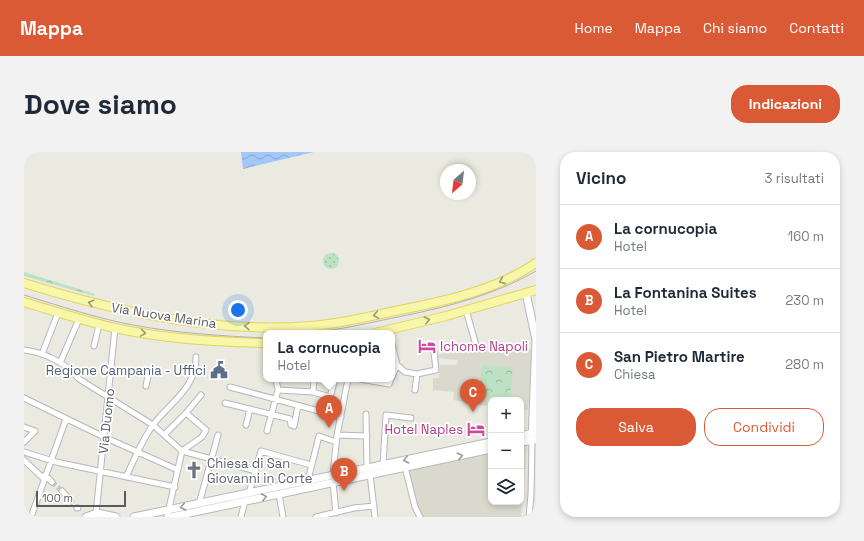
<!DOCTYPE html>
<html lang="it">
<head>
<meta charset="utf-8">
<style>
	:root { --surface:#fff; --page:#f2f2f3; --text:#1f2937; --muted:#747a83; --line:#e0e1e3; --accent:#da5a36 }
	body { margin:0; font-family:"Space Grotesk",sans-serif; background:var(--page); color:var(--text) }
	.controls { position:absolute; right:12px; bottom:12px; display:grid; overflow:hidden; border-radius:8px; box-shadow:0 2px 6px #0003 }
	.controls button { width:36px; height:36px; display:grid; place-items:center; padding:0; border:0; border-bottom:1px solid var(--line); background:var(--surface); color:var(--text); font:20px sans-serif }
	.compass { position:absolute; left:416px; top:12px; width:36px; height:36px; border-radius:50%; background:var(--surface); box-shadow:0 2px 6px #0003; rotate:208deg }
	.scale { position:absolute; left:12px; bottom:10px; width:90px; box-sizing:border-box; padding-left:4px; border:2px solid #595b60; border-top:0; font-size:11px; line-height:14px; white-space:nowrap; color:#595b60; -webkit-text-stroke:3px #fff; paint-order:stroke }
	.you { position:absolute; left:214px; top:158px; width:14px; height:14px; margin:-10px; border:3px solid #fff; border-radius:50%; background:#1a73e8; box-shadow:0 0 0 6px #1a73e833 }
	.badge { display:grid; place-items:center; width:26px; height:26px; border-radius:50%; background:var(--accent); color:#fff; font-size:13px; font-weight:700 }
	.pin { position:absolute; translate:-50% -33px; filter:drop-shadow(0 1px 2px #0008) }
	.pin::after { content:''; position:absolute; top:21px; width:14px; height:12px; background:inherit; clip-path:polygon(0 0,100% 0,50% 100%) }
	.popup { position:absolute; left:239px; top:178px; width:132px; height:52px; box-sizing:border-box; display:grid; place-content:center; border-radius:8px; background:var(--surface); filter:drop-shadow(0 1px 3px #0005); font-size:13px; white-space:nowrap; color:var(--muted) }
	.popup b { font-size:15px; color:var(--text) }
	.popup::after { content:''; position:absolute; left:50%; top:100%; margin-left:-8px; border:8px solid transparent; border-top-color:var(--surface) }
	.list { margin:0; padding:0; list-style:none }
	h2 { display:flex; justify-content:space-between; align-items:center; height:52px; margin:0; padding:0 16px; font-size:17px }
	h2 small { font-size:13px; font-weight:400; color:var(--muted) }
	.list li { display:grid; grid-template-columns:26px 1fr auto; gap:12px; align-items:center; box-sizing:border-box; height:64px; padding:0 16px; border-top:1px solid var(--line) }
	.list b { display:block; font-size:15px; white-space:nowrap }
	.list p { margin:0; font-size:13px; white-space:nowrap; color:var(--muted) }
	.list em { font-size:13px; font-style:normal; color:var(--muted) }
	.actions { display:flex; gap:8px; padding:12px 16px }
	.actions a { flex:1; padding:9px 0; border:1px solid var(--accent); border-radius:16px; text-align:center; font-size:14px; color:var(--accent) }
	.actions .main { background:var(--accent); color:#fff }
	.icon { flex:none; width:22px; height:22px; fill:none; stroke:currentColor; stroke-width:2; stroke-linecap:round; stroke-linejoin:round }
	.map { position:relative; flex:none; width:512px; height:365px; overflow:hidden; border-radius:16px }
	header { display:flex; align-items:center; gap:24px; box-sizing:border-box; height:56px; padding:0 20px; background:var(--accent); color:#fff }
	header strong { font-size:19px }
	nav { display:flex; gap:22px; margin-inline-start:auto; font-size:14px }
	.intro { display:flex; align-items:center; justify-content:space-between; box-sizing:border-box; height:96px; padding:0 24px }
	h1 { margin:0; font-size:28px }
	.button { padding:10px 18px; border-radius:16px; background:var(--accent); color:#fff; font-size:14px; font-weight:700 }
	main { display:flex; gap:24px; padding:0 24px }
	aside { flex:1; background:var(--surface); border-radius:16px; box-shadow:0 2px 6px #0003 }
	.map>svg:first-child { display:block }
</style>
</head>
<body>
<header>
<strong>Mappa</strong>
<nav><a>Home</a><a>Mappa</a><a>Chi siamo</a><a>Contatti</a></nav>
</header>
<div class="intro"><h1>Dove siamo</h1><a class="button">Indicazioni</a></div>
<main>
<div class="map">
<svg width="512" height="365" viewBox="0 0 512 365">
	<defs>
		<pattern id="grass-dots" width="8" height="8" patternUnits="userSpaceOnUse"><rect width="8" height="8" fill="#bee1c3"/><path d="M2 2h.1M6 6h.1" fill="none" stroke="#9db9a2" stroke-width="1.8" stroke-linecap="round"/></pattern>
		<pattern id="park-crowns" width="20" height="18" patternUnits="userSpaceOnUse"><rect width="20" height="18" fill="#bee1c3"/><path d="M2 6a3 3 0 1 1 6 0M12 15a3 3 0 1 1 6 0" fill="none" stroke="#9db9a2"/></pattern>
		<pattern id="water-waves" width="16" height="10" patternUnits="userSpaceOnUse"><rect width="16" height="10" fill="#a3c7f8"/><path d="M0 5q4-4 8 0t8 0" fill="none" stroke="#88a5cc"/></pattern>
	</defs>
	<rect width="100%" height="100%" fill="#ebeae0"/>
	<path fill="#dad9ce" d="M509 197 504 258H497V248H467V254L454 253V251L432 249 429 247 430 240 409 238V226H415L416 213H433L434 208 414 206 415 202Z
		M503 292 497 365H399L391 349 384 318 467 300V350H497V294Z"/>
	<path fill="url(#grass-dots)" d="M299 109a8 8 0 1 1 16 0a8 8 0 1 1-16 0Z"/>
	<path fill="url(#park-crowns)" d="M0 120 71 142 70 144 0 124Z
		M458 213 489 215 486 247 455 244Z"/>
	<path fill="url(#water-waves)" d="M217 0H290L219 17Z"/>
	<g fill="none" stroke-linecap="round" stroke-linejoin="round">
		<path stroke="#c6c6c0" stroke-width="5" stroke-dasharray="5 2.5" stroke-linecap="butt" d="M28 330 38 339
			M46 348 53 356"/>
		<g stroke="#b6b7bc" stroke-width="7">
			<path id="street" d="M442 158 453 197
				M368 192 373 213 368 225
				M70 194 74 177
				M0 198C19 200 43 211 55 227L129 273 158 299 232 319
				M18 202 34 161
				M36 211 55 167
				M373 213 381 220 393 222
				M252 227 254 238 289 240 306 245 311 227
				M336 227 365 232 367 227
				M122 234 125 219
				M206 235 317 265
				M391 238 393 222 412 218 410 200
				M289 240 290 227
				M0 246 80 285 154 318
				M201 251 266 267 267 273
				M342 262 343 316
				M222 273 226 257
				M270 274 274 254
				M0 275 11 279 0 290
				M243 279 254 238
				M141 282 162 261 177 243
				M313 283 343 284
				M158 299 178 285 182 278 162 261
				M0 300 32 310 151 335
				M0 308 20 327
				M359 313 362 263 387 266
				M381 315 391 355 396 365
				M346 322 351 365
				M21 323 28 330
				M309 323 313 283 324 227
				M102 325C110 308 118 288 129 273 146 250 172 237 172 205
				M284 328 295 284 312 290
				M309 330 312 361
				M38 339 46 348
				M225 341 237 299 287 313
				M255 342 259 365
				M175 352 194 283
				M53 356H54
				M72 362 91 176
				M7 365 42 267
				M143 365 158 299
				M217 365 221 349
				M292 365 330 356 350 354
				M505 365 507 342 508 289"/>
		</g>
		<g stroke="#b6b8be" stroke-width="9">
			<path id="secondary" d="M502 141 512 188 508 289
				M497 284 512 280
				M497 290 512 288
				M62 365 73 361 92 365
				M110 365 467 290
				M147 365 467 297"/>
		</g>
		<g stroke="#e5d25f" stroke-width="10">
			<path id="primary" d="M0 131C89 159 192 182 286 174 318 172 350 163 381 157 426 148 474 137 512 111
				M0 150C30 159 60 169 91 176 140 187 192 190 242 191
				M351 181 422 164 512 138"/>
		</g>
		<use href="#street" stroke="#fff" stroke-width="5"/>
		<use href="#secondary" stroke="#fff" stroke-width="7"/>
		<use href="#primary" stroke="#f8f6a8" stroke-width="8"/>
		<path stroke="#b1b2b2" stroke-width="1" d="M0 143C36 154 72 166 109 173 152 181 198 184 242 186
			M276 181C306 180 335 173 364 167 415 157 467 145 512 119"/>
	</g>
	<defs><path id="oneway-chevron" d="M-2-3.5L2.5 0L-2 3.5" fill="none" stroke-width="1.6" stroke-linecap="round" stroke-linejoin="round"/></defs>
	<g stroke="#99997d">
		<use href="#oneway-chevron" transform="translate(478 129) rotate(157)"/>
		<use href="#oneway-chevron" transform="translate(67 151) rotate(-164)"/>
		<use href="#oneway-chevron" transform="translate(352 163) rotate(170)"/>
		<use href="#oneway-chevron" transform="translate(403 168) rotate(-14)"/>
		<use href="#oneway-chevron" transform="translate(223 174) rotate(-177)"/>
		<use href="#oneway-chevron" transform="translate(119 181) rotate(9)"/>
	</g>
	<g stroke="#9b9da0">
		<use href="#oneway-chevron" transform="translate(436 304) rotate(-12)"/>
		<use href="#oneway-chevron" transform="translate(382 308) rotate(168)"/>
		<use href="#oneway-chevron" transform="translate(240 345) rotate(-12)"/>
		<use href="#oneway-chevron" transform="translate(159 355) rotate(169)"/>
	</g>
	<defs>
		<g id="hotel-bare" transform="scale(1.38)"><path d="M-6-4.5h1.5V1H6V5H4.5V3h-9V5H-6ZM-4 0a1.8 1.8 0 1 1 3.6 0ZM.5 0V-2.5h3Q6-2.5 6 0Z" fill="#d1479c" stroke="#fff" stroke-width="2.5" paint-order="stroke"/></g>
		<g id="civic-bare" transform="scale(1.38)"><path d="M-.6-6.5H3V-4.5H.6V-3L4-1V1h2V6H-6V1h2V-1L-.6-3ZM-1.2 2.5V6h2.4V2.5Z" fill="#5c6f8a" stroke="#fff" stroke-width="2.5" paint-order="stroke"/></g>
		<g id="church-bare" transform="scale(1.38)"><path d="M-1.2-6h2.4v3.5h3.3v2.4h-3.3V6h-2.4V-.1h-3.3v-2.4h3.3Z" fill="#6b7280" stroke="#fff" stroke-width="2.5" paint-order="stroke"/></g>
	</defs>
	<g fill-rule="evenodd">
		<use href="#hotel-bare" x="403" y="194"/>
		<use href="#civic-bare" x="195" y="218"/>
		<use href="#hotel-bare" x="452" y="277"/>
		<use href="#church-bare" x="170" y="318"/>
	</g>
	<g text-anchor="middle" stroke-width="3.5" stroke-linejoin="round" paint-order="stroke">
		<g font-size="13" fill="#595b60" stroke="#fff">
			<text transform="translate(140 163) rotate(9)" y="5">Via Nuova Marina</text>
			<text transform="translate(82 269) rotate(-84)" y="5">Via Duomo</text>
		</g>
		<g font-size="13" fill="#b23c85" stroke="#fff" text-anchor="start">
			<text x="416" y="199">Ichome Napoli</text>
			<text x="439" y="282" text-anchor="end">Hotel Naples</text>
		</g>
		<g font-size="13" fill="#4e5e75" stroke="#fff" text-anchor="end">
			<text x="182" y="223">Regione Campania - Uffici</text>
		</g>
		<g font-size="13" fill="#5b616d" stroke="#fff" text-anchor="start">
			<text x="183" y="316">Chiesa di San<tspan x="183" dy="15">Giovanni in Corte</tspan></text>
		</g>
	</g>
</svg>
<div class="controls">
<button>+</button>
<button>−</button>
<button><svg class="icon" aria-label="layers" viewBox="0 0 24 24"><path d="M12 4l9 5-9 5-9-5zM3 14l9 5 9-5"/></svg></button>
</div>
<svg class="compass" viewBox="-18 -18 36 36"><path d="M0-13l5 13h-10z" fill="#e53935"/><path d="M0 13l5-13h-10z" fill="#747a83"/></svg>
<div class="scale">100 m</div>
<div class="you"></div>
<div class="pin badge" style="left:305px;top:276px">A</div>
<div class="popup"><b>La cornucopia</b>Hotel</div>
<div class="pin badge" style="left:320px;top:339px">B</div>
<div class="pin badge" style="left:449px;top:260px">C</div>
</div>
<aside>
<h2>Vicino<small>3 risultati</small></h2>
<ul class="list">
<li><span class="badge">A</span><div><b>La cornucopia</b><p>Hotel</p></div><em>160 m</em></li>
<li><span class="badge">B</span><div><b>La Fontanina Suites</b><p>Hotel</p></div><em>230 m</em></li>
<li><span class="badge">C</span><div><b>San Pietro Martire</b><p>Chiesa</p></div><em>280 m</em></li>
</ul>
<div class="actions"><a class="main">Salva</a><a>Condividi</a></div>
</aside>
</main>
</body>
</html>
